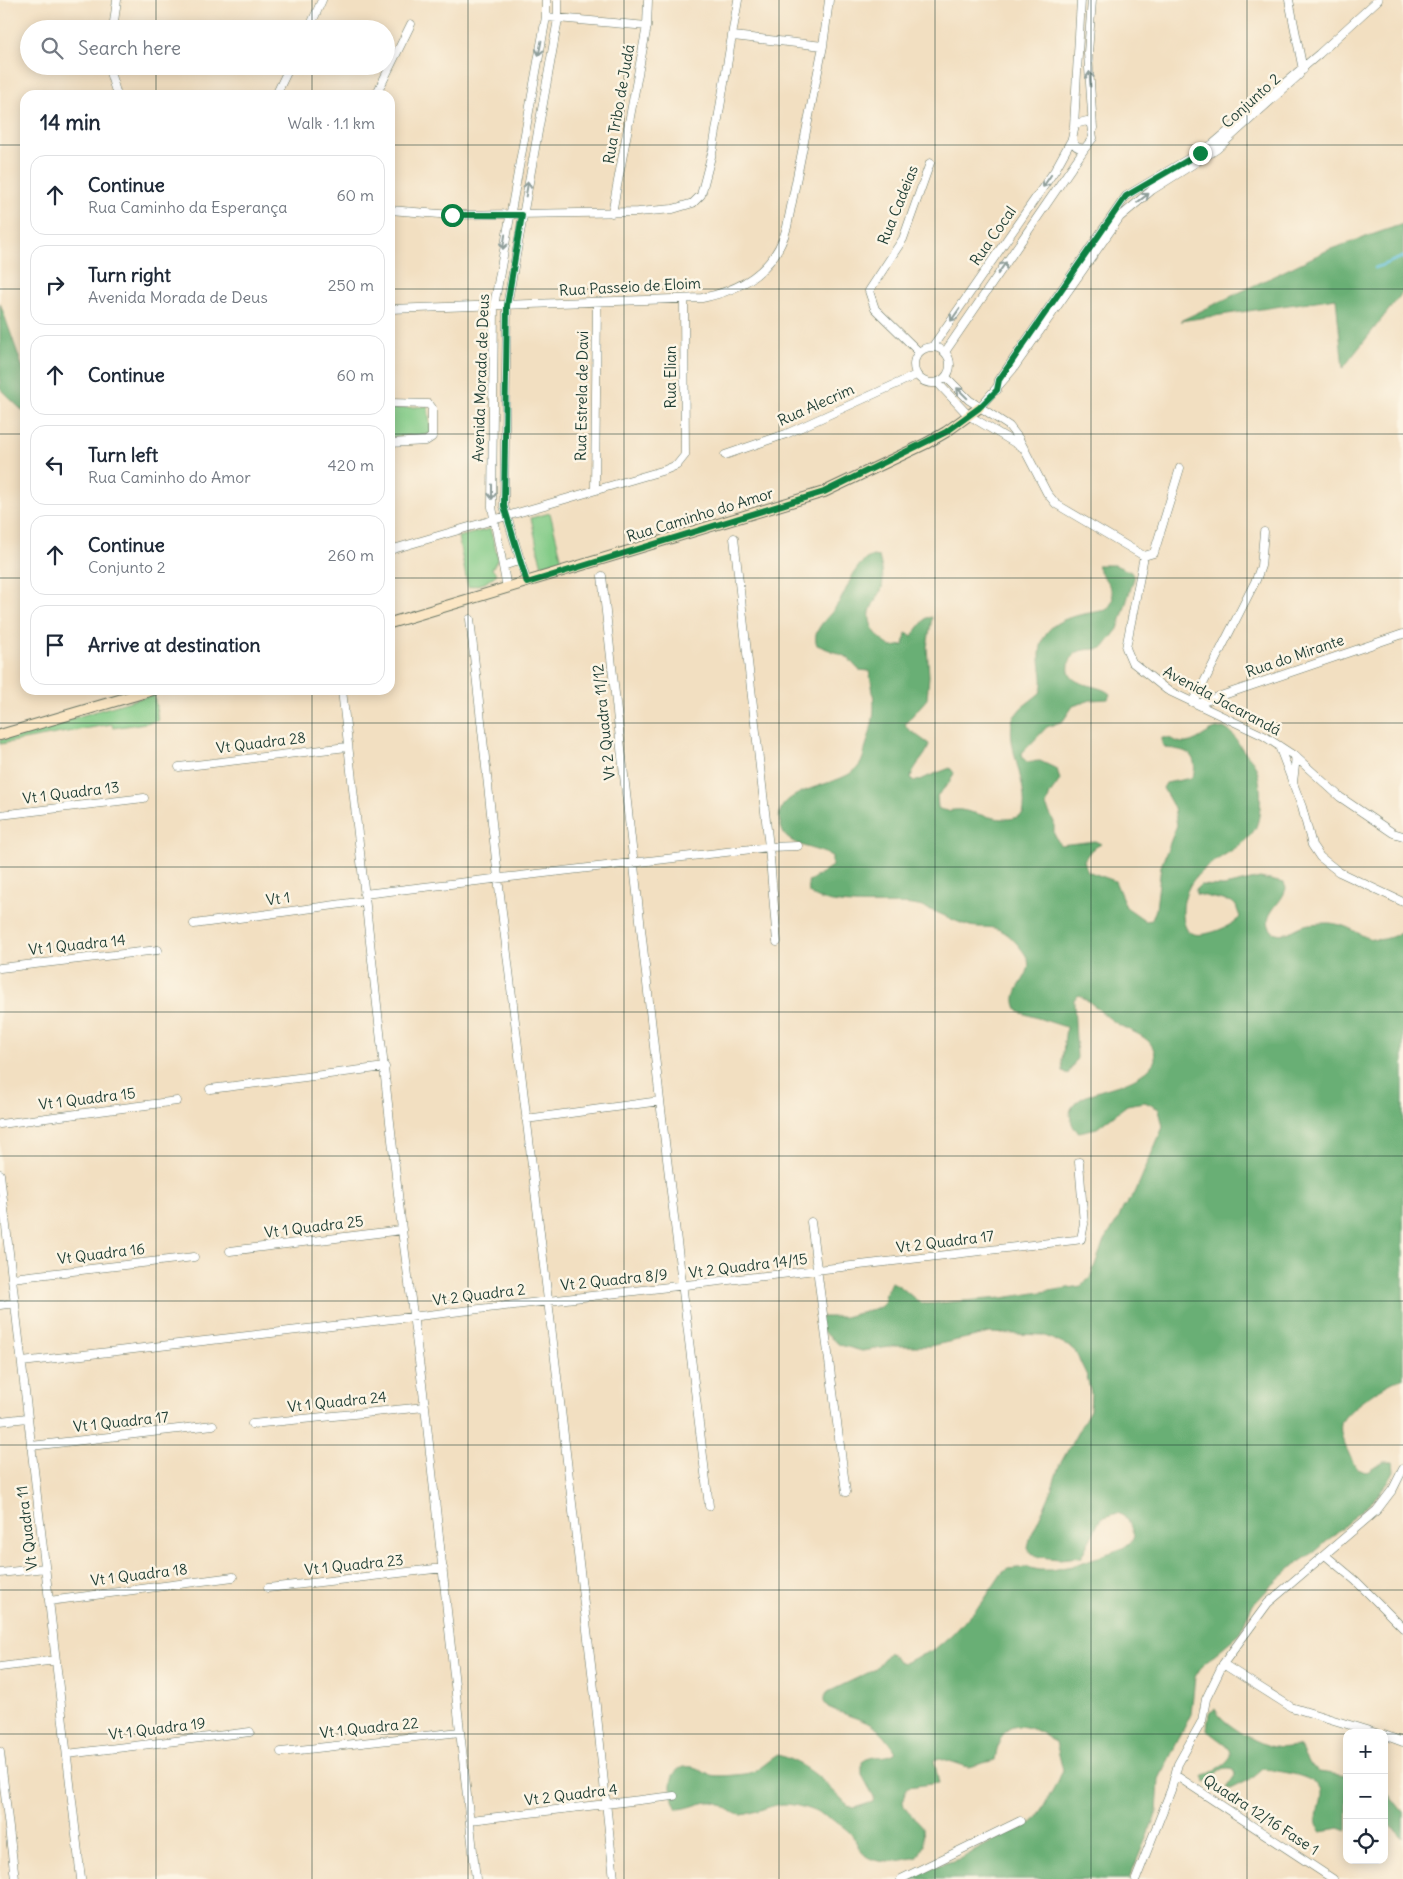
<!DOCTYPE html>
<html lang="en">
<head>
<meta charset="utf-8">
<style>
	:root { --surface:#fff; --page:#f6f6f7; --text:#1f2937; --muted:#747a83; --line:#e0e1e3 }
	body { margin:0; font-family:Delius,sans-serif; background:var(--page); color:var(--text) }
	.controls { position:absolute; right:15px; bottom:15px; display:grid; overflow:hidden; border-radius:10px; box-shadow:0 2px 12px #0003 }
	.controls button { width:45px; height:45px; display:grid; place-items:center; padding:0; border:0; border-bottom:1px solid var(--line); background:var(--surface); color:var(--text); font:25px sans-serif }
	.stop { position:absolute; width:15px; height:15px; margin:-11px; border:4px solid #0b8043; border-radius:50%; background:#fff }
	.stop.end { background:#0b8043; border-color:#fff; box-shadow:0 1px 5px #0008 }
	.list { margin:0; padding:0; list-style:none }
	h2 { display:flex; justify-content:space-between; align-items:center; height:65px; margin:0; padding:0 20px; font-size:21px }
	h2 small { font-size:16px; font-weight:400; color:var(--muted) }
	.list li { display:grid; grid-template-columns:32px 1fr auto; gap:15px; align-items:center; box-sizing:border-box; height:80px; margin:0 10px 10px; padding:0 10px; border:1px solid var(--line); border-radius:15px }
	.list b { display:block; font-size:19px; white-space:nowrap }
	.list p { margin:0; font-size:16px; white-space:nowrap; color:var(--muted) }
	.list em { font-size:16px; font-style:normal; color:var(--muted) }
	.icon { flex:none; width:28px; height:28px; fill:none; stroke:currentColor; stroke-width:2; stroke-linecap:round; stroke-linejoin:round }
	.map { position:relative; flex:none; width:1403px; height:1879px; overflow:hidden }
	.search { position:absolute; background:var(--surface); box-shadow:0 2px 12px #0003; left:20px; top:20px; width:375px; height:55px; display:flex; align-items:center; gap:12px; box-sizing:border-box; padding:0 18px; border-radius:28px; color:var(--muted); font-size:19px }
	.panel { position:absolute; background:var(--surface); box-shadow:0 2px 12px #0003; left:20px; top:90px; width:375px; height:605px; border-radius:15px }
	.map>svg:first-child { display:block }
</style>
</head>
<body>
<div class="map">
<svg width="1403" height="1879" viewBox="0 0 1403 1879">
	<rect width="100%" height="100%" fill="#fcf5e5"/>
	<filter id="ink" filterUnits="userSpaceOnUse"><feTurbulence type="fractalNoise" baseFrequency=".02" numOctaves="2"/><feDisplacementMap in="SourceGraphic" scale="10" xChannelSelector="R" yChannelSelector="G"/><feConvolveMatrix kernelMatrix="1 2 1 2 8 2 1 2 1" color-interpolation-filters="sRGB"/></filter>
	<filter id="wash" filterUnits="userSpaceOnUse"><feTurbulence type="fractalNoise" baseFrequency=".0096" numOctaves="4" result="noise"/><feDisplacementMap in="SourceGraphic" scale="20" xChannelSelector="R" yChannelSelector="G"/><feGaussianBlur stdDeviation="1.12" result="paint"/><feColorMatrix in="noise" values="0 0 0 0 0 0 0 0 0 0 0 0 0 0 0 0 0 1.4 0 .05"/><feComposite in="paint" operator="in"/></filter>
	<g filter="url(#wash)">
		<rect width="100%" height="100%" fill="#f2dfc1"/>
		<path fill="#82cb87" stroke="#50845e" d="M428 406 431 434 390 437V409Z
			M550 513 562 561 542 565C540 562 533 526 531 518Z
			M490 529 498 558 492 569 497 574 485 583 468 587 458 537Z
			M154 694 158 721 113 728 112 724 0 744V740Z"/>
		<path fill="#69af74" stroke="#447654" d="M1403 224V292L1343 368 1336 298 1180 321 1328 250Z
			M0 303 25 374V413L0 389Z
			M873 556 879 557C882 567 884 578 882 588 880 596 873 602 871 609 865 624 880 641 892 647L904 645 906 633 912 636 926 618 932 617 927 647 929 676 927 699 905 724 908 729 929 744C927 757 914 764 911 777L914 782 950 768 954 773 950 782 937 796 938 808C946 813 952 809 961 810 980 813 1006 826 1023 814 1030 785 1005 748 1013 718L1021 708 1040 693C1045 681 1040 670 1040 657 1040 617 1076 616 1106 610 1123 595 1103 580 1097 565H1115L1131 572 1134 578 1118 629 1103 648C1088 651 1073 646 1069 665 1065 688 1099 683 1110 694L1108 699 1091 700 1073 706 1063 721 1047 727 1022 753 1023 758 1027 762 1040 761 1057 769 1060 780 1050 794 1046 806 1054 822V834L1060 845 1095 841 1101 844 1091 850 1084 860 1087 871 1115 881 1126 907 1146 921 1152 920 1156 909 1161 866 1177 825 1174 808 1163 788 1166 783 1191 778C1195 773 1195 769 1194 762 1190 749 1178 750 1166 748L1162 744V738C1171 736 1177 744 1186 743 1201 741 1209 727 1224 728 1235 734 1236 741 1243 750 1247 755 1253 760 1255 765 1262 779 1263 820 1253 832 1235 856 1195 862 1185 897 1182 906 1181 928 1191 933 1202 939 1233 926 1240 917L1236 906 1232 902 1196 894V889L1200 885 1224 886 1260 878 1284 883 1286 888C1283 904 1258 916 1273 932 1287 937 1291 930 1302 926 1309 923 1323 923 1330 923 1365 927 1363 952 1403 932V1378C1390 1381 1344 1410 1341 1424 1339 1434 1345 1445 1349 1454 1353 1463 1357 1471 1367 1472L1383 1462H1393L1394 1471 1388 1483 1377 1496 1316 1551 1296 1564 1270 1587 1252 1606 1239 1634 1203 1664 1195 1677 1191 1714 1159 1779 1157 1812 1129 1879H907L930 1868 962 1858 1000 1837 1028 1826 1038 1817 1063 1771 1056 1742C1050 1740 1045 1735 1039 1732 1008 1717 999 1733 995 1760L968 1767 940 1758 934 1760 939 1783 908 1787C894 1809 913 1813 923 1827L924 1845 918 1857C903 1860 880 1866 866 1856 858 1850 857 1841 851 1834 839 1820 805 1805 786 1804 775 1803 755 1813 742 1815 731 1815 724 1803 713 1802 701 1801 690 1809 677 1809 668 1794 666 1763 693 1767 700 1768 704 1774 710 1775 720 1777 735 1775 745 1774 759 1772 767 1761 778 1755 814 1767 823 1782 849 1806L854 1808 873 1802 874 1797 862 1775V1762C873 1753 886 1760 896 1752 874 1717 862 1723 828 1707L824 1702V1697L828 1692 874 1670 889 1652 898 1661 904 1663 935 1649 951 1635 982 1603 1002 1573 1008 1569 1027 1567 1039 1570H1051L1072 1566 1123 1548 1132 1541 1134 1536 1128 1519 1118 1513 1101 1518 1081 1557 1059 1559 1039 1557 1030 1552 1028 1548 1031 1536 1049 1497 1059 1466 1090 1410 1091 1394 1087 1376 1075 1351 1070 1347 1043 1335 990 1333 930 1346H896L862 1351 840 1345 822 1331 816 1321 820 1317H845L880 1307 884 1303 886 1293 891 1282C905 1286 913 1302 926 1304L1002 1298 1081 1286 1090 1278 1104 1241 1118 1220 1123 1208 1135 1193 1163 1127 1159 1109 1145 1102 1127 1105 1097 1128 1079 1132C1074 1129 1072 1125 1071 1119 1063 1096 1111 1089 1124 1083 1135 1079 1150 1071 1155 1060 1157 1035 1129 1033 1113 1021 1101 1013 1092 1002 1079 995L1074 999V1004L1077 1058 1068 1074 1063 1071 1062 1061 1066 1027 1019 1012C1003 988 1040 976 1025 954 1018 944 1008 932 997 929 988 926 979 928 970 926 951 921 934 908 913 905 886 902 830 910 809 893L808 882 832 866V856C818 849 802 848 789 839 783 835 782 829 780 823 772 786 841 788 858 767 863 762 864 753 866 746 876 715 876 702 869 671L859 670 847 657 817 645C815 640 815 635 818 630 822 621 832 614 837 605 849 589 853 562 873 556Z
			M1215 1709C1222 1724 1259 1745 1275 1747 1284 1749 1291 1745 1300 1747L1310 1766 1319 1772 1347 1776V1831L1339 1828 1321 1831C1313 1818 1320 1809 1321 1796 1324 1775 1277 1771 1261 1769L1247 1781 1231 1789 1226 1788 1236 1774 1234 1769C1218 1764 1217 1779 1205 1782L1203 1777C1210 1771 1221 1769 1227 1762 1242 1748 1212 1739 1207 1729L1209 1713Z
			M1384 1788 1403 1812V1837L1384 1821Z"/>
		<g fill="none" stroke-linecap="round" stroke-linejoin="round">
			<path stroke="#64c2e2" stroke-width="2.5" d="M1375 268 1403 257"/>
		</g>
	</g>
	<g filter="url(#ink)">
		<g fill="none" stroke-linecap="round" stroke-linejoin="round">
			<g stroke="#697665" stroke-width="9">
				<path id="street" d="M1092 0 1088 53 1093 128
					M1289 0 1303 70
					M546 17 647 26
					M113 29 117 0
					M309 29 322 0
					M733 36 823 46
					M108 66 117 95
					M276 95 290 66
					M376 95 411 24
					M1074 126 1081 0
					M390 210 452 215 638 212 673 209 693 203 701 195 713 149 738 0
					M612 213 647 26 648 0
					M390 309 702 298C742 290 776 269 787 227L823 46 829 0
					M933 346 1055 170 1072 139 1075 124 1087 121 1091 125 1093 138 1085 148C1077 149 1074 146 1072 139
					M914 365a18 18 0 1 1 36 0a18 18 0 1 1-36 0Z
					M919 352 875 309 869 291 903 239 930 163
					M945 352 1085 148
					M946 377 969 400 1009 426 1019 439 1047 493 1056 504 1144 556
					M938 383 968 415 1025 449
					M997 390 999 380 1126 196 1213 144 1319 54 1378 0
					M390 403 429 404 432 408V437L426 441 390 443
					M979 408 1013 369 1120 217 1152 190 1217 149 1299 75
					M725 455 786 434 916 375
					M595 490 597 302
					M734 538 769 847 777 942
					M390 550 665 470 677 465 685 455 684 299
					M1144 556 1126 648 1132 662 1167 690 1264 736 1296 757 1340 797 1393 833 1403 836
					M1144 556 1154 553 1180 468
					M503 566 521 560
					M602 576 660 1101 709 1506
					M527 583 504 506 507 306 558 19V0
					M507 588 492 507 494 306 546 17V0
					M470 619 498 878 596 1706 614 1879
					M342 690 402 1230 425 1407 476 1879
					M1192 702 1200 690 1256 580 1261 566 1264 532
					M1197 704 1403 634
					M1279 746 1302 807 1312 845 1320 857 1339 872 1403 902
					M179 767 347 747
					M1293 782 1296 757
					M0 815 144 798
					M364 894 769 847 798 846
					M194 924 365 901
					M0 968 158 950
					M210 1089 385 1067
					M526 1119 660 1101
					M0 1124 177 1101
					M0 1174 81 1879
					M811 1222 846 1492
					M230 1251 402 1230
					M12 1278 194 1257
					M0 1305 15 1303
					M22 1362 1075 1240 1081 1239 1084 1224 1079 1162
					M0 1421 28 1418
					M252 1424 425 1407
					M31 1446 213 1425
					M1325 1555 1356 1581 1403 1628
					M0 1573 45 1568
					M268 1588 443 1568
					M49 1601 233 1577
					M1223 1664 1291 1707 1376 1733
					M0 1667 56 1660
					M1384 1735 1403 1742
					M0 1752 15 1879
					M281 1752 460 1732
					M67 1754 250 1732
					M1175 1775 1333 1879
					M471 1820 674 1796
					M901 1879 1020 1821
					M1136 1879 1171 1790 1178 1764 1202 1721 1206 1699 1223 1664 1268 1603 1377 1510 1393 1489 1403 1469"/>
			</g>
			<g stroke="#697665" stroke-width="12">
				<path id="secondary" d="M390 623 824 492 927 443 946 432 979 408
					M0 735 153 690"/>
			</g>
			<use href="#street" stroke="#fff" stroke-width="8"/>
			<use href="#secondary" stroke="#fbe6c4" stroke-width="10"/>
		</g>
		<defs><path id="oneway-shaft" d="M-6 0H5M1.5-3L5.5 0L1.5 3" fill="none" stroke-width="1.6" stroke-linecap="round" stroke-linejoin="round" transform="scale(1.25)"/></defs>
		<g stroke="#8f9e9a">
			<use href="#oneway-shaft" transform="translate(540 48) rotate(101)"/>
			<use href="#oneway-shaft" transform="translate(1090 79) rotate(-94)"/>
			<use href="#oneway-shaft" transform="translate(1047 181) rotate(124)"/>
			<use href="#oneway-shaft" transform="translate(527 189) rotate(-80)"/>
			<use href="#oneway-shaft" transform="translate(1143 198) rotate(-38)"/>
			<use href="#oneway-shaft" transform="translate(504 242) rotate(99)"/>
			<use href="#oneway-shaft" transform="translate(1002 268) rotate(-55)"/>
			<use href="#oneway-shaft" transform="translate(955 315) rotate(125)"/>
			<use href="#oneway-shaft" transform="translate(962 393) rotate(-135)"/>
			<use href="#oneway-shaft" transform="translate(492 492) rotate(90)"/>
		</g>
	</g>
	<g fill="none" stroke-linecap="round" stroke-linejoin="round" filter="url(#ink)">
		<path stroke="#0b8043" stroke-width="6" d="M452 215H522L507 306 504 506 527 583 824 492 946 432 979 408 997 390 999 380 1126 196 1200 153"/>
	</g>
	<path fill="none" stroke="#1f3d34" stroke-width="1" stroke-opacity="0.55" d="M156 0V29M312 0V29M468 0V1879M624 0V1879M779 0V1879M935 0V1879M1091 0V1879M1247 0V1879M156 66V95M312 66V95M0 145H25M390 145H1403M0 289H25M390 289H1403M0 434H25M390 434H1403M0 578H25M390 578H1403M156 690V1879M312 690V1879M0 723H1403M0 867H1403M0 1012H1403M0 1156H1403M0 1301H1403M0 1445H1403M0 1590H1403M0 1734H1347M1384 1734H1403"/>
	<g text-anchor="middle" stroke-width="5" stroke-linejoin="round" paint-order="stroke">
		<g font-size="15" fill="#1f3d34" stroke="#fcf5e5">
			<text transform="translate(1251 101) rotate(-42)" y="5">Conjunto 2</text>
			<text transform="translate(619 104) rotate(-80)" y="5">Rua Tribo de Judá</text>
			<text transform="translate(898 205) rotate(-68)" y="5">Rua Cadeias</text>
			<text transform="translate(993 236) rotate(-55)" y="5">Rua Cocal</text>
			<text transform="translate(630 287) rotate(-3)" y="5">Rua Passeio de Eloim</text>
			<text transform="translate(671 377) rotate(-90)" y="5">Rua Elian</text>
			<text transform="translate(481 378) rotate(-88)" y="5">Avenida Morada de Deus</text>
			<text transform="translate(582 396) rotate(-89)" y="5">Rua Estrela de Davi</text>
			<text transform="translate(816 405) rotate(-24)" y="5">Rua Alecrim</text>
			<text transform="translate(700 515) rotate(-17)" y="5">Rua Caminho do Amor</text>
			<text transform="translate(1295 656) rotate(-19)" y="5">Rua do Mirante</text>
			<text transform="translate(1222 701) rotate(28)" y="5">Avenida Jacarandá</text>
			<text transform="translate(604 722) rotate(-96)" y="5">Vt 2 Quadra 11/12</text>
			<text transform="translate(261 743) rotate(-7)" y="5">Vt Quadra 28</text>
			<text transform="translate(71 793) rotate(-7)" y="5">Vt 1 Quadra 13</text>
			<text transform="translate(278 899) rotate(-8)" y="5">Vt 1</text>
			<text transform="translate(77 945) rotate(-6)" y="5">Vt 1 Quadra 14</text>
			<text transform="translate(87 1099) rotate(-7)" y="5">Vt 1 Quadra 15</text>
			<text transform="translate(314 1227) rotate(-7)" y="5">Vt 1 Quadra 25</text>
			<text transform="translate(945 1242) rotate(-7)" y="5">Vt 2 Quadra 17</text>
			<text transform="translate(101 1254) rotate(-7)" y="5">Vt Quadra 16</text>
			<text transform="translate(748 1266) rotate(-7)" y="5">Vt 2 Quadra 14/15</text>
			<text transform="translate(614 1280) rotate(-6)" y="5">Vt 2 Quadra 8/9</text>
			<text transform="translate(479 1295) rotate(-7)" y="5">Vt 2 Quadra 2</text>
			<text transform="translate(337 1402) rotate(-6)" y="5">Vt 1 Quadra 24</text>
			<text transform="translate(121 1422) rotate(-6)" y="5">Vt 1 Quadra 17</text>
			<text transform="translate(27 1528) rotate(-97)" y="5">Vt Quadra 11</text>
			<text transform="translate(354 1565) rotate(-6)" y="5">Vt 1 Quadra 23</text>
			<text transform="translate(139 1575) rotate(-7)" y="5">Vt 1 Quadra 18</text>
			<text transform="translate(369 1728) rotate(-6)" y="5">Vt 1 Quadra 22</text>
			<text transform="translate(157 1729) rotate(-7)" y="5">Vt 1 Quadra 19</text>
			<text transform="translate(571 1795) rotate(-7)" y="5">Vt 2 Quadra 4</text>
			<text transform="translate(1261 1815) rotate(33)" y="5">Quadra 12/16 Fase 1</text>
		</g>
	</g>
</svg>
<div class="controls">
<button>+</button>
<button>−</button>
<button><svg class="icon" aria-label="locate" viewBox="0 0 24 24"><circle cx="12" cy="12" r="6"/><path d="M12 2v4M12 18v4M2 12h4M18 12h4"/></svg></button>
</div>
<div class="stop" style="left:452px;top:215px"></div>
<div class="stop end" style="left:1200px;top:153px"></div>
<div class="search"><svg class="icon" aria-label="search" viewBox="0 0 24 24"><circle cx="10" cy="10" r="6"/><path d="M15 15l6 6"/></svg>Search here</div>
<section class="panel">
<h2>14 min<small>Walk · 1.1 km</small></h2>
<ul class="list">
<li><svg class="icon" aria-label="ahead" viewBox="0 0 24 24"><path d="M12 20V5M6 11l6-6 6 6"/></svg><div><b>Continue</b><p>Rua Caminho da Esperança</p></div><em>60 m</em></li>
<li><svg class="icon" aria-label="right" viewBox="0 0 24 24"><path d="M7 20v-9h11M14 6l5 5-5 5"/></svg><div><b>Turn right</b><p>Avenida Morada de Deus</p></div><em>250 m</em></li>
<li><svg class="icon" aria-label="ahead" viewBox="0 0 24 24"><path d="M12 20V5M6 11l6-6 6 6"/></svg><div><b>Continue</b></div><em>60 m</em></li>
<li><svg class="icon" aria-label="left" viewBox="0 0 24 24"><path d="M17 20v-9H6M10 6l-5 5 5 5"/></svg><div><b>Turn left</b><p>Rua Caminho do Amor</p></div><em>420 m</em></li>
<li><svg class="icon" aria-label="ahead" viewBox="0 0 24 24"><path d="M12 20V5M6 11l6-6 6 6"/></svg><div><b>Continue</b><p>Conjunto 2</p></div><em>260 m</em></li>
<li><svg class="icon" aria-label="arrive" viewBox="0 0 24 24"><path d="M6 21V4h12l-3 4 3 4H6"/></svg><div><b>Arrive at destination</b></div></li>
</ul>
</section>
</div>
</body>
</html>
